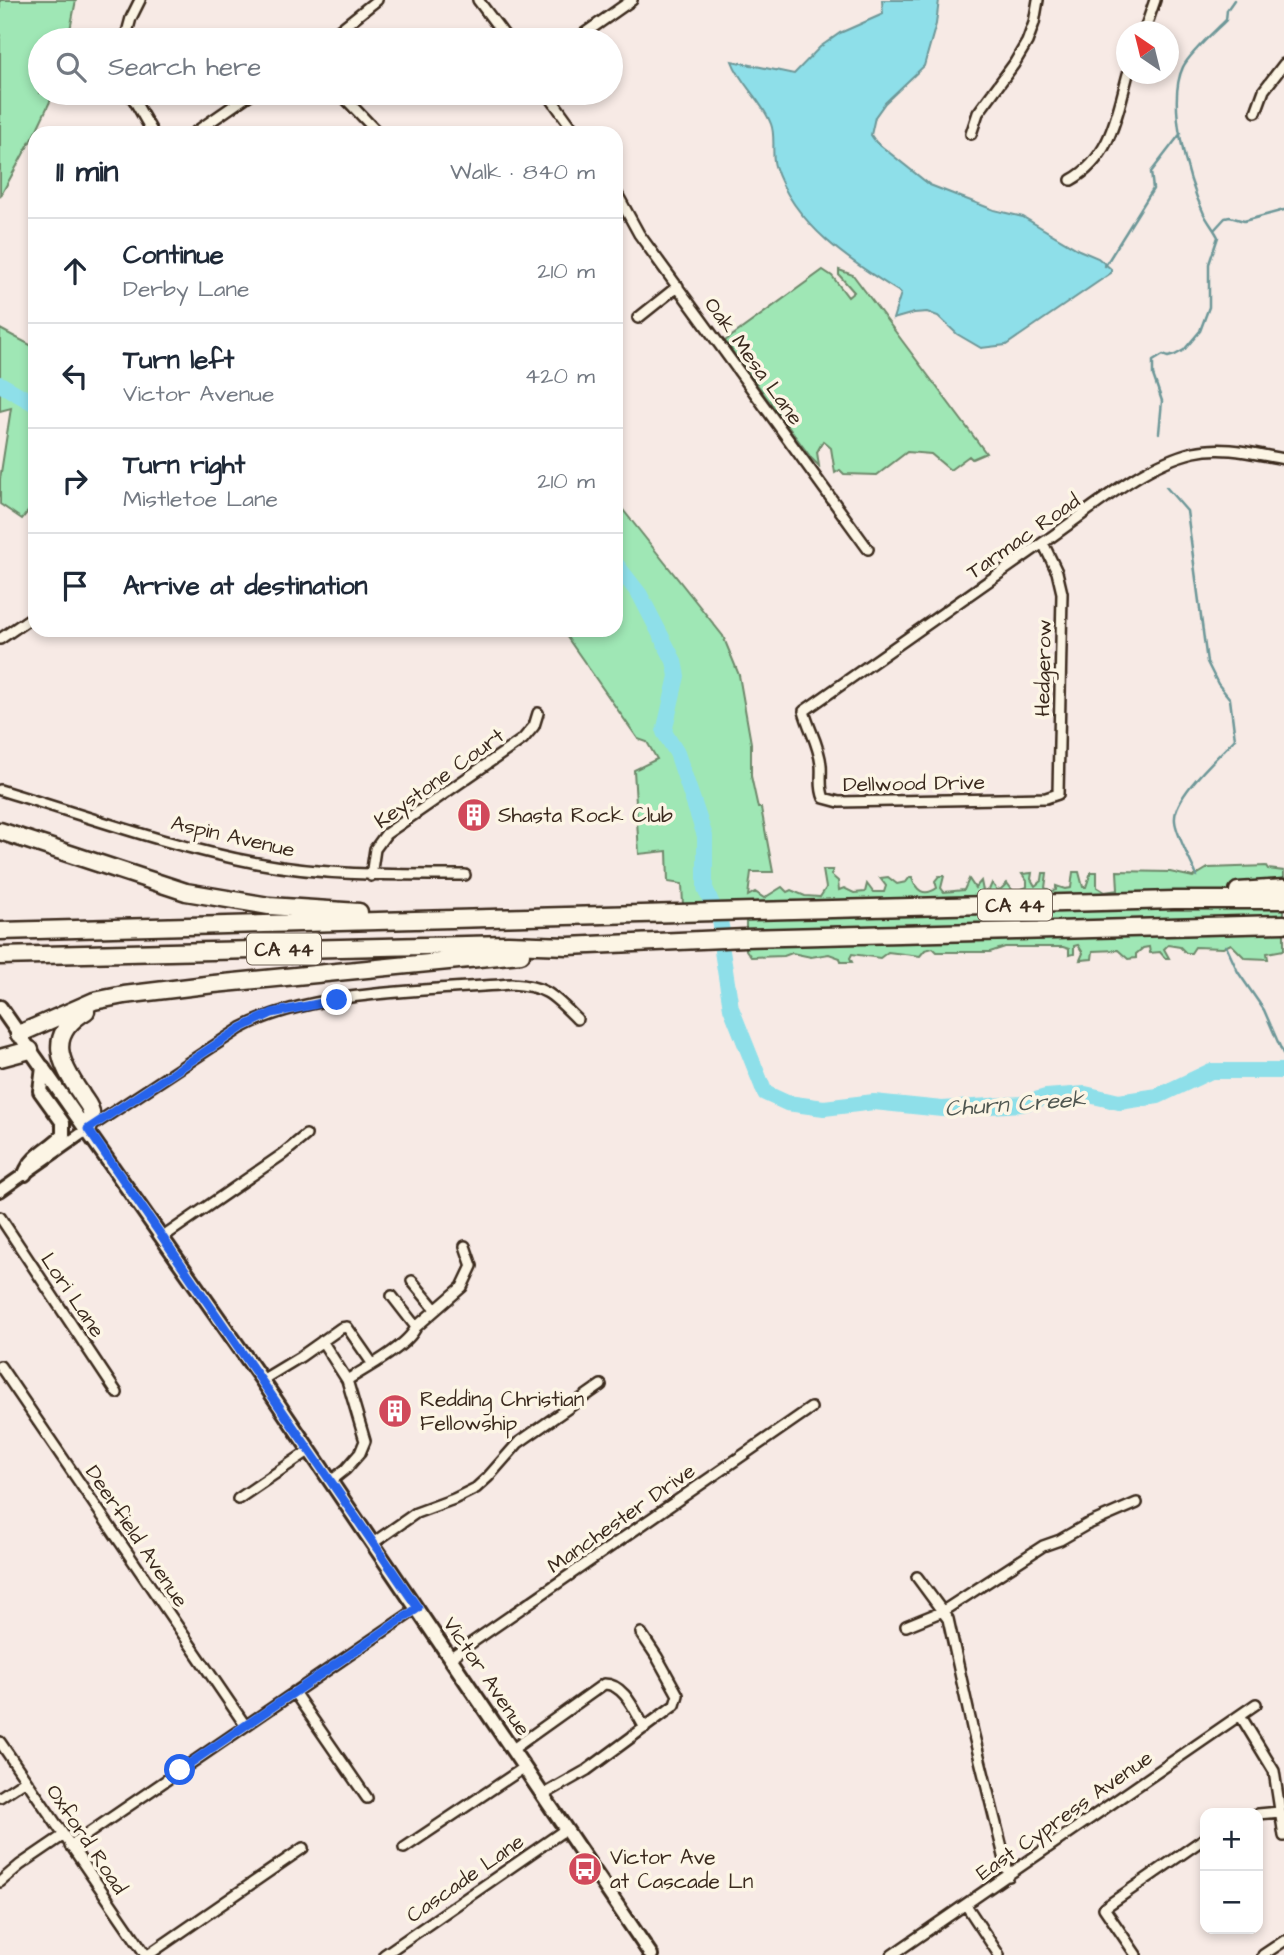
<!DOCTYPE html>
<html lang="en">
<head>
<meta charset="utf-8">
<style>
	:root { --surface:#fff; --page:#f6f6f7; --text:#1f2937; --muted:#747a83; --line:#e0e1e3 }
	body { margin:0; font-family:"Architects Daughter",sans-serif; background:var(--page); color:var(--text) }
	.controls { position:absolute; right:21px; bottom:21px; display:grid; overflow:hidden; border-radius:14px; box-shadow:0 4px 10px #0003 }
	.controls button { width:63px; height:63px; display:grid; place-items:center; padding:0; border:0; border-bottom:2px solid var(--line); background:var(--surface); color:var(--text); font:35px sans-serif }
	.compass { position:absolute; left:1116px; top:21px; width:63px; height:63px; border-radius:50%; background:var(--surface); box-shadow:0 4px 10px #0003; rotate:325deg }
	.stop { position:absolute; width:21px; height:21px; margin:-16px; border:5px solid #2563eb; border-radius:50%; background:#fff }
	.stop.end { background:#2563eb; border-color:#fff; box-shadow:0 2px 7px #0008 }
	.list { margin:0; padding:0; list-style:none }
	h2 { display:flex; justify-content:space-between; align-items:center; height:91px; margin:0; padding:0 28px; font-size:30px }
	h2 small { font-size:23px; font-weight:400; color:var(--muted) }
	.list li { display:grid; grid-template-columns:46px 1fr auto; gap:21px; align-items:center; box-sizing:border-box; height:105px; padding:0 28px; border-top:2px solid var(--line) }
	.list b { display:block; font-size:26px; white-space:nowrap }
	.list p { margin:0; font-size:23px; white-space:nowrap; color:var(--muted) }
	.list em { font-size:23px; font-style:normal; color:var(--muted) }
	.icon { flex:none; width:38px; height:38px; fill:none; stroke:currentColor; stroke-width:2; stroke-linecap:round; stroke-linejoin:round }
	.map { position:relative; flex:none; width:1284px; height:1955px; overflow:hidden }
	.search { position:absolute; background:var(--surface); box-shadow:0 4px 10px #0003; left:28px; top:28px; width:595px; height:77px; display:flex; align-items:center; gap:18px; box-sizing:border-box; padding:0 24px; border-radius:38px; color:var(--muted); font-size:26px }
	.panel { position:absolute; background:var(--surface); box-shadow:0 4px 10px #0003; left:28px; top:126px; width:595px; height:511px; border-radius:21px }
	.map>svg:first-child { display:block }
</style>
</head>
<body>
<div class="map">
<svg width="1284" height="1955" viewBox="0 0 1284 1955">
	<rect width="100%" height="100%" fill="#f7eae5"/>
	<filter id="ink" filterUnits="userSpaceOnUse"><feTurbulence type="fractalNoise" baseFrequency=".0143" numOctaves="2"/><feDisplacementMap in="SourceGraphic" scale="14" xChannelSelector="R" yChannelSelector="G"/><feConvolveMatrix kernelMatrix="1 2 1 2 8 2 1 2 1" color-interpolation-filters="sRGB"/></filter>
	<g filter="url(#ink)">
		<path fill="#9fe7b5" stroke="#6d886a" stroke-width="2" d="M0 0H76L68 40H40V93H54L38 127 0 197Z
			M823 270 832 276 848 297 854 292 839 275V270L853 275 986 453 972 459 969 456 950 470 931 454 907 452 877 475 844 474 840 470 835 473 831 448 823 441 817 452 819 466 812 459 725 341Z
			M0 329 32 346 35 345V503L22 519 0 504V479L11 408 0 411Z
			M616 501 723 636 739 675 751 743V776L758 808H761L773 872H751L748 896 755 892 764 898 782 887 787 892 791 890 805 896 820 897 826 888 823 870H833L831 875 838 881 839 890 844 888 854 893 865 892 867 884 873 892H884L886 886 880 878 888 877 897 884 906 882 910 877H912C916 891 924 897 937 888L935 881 939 876H944L941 888 944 892 964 890 969 879 975 888 981 881 983 891 989 890 992 883 997 890 1001 889 1007 883 1014 892 1027 887V881L1022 874 1032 873 1031 879 1035 886 1042 880 1043 873H1047L1045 888 1052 891 1056 890V886L1065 889 1071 888 1073 872H1079L1083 887H1086L1091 872H1097V887L1105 892 1118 890 1117 871 1170 872 1193 877 1208 868 1266 866 1268 869 1284 871V950L1267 953 1268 959 1245 958 1231 944 1223 948 1195 947 1191 953H1186L1180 947 1168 945 1164 949 1169 958H1165L1160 952 1150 953 1149 947 1143 948 1136 954V958L1128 959 1118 950 1093 951 1092 959 1080 960 1083 953 1078 945 1074 946V954L1069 955V949L1063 947H1005L990 952H937L933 948 925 950 920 956 888 952 880 958 852 954 850 958 852 962H841L840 958 829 954 811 957 792 953 784 956 751 957 746 950V903L683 905 682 884 668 882 667 851 639 854 634 770 657 759 647 742 638 739 562 630H616Z"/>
		<path fill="#8edfe9" stroke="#6d9798" stroke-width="2" d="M882 0H939L936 24 924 66 885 103 875 117 871 135 876 142 930 185 994 210 1023 217 1079 250 1098 258 1111 269V273L1006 345 981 348 957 334 938 316 927 312 914 313 893 319 901 293C851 262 794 225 775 166 771 153 776 137 771 124 762 100 740 84 732 61L794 74 820 47 840 33 883 14Z"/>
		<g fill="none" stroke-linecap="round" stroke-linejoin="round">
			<path stroke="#6d9798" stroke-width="2.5" d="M1214 230 1225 218 1230 217 1244 221 1284 210
				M1105 266 1153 189 1151 172 1181 133
				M1159 433 1162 401 1153 375V361L1163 355 1168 357 1175 355 1184 350 1200 331 1209 307V264L1218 237C1214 229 1208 222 1204 214 1188 180 1166 103 1183 67 1190 53 1214 32 1226 20L1227 10 1234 0
				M1166 487 1187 511 1207 662 1218 684 1230 699 1235 739C1219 756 1172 797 1175 821 1176 834 1191 862 1197 876
				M1226 946 1238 972 1264 1010 1284 1056"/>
			<path stroke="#8edfe9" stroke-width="16" d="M0 384 35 404
				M616 564 640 595 674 661 677 676 664 732 677 753 705 836V888L712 904
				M720 921 722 931
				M722 951 731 1008 765 1093 787 1103 824 1108 874 1102 942 1109 1022 1104 1046 1097 1085 1094 1119 1102 1158 1096 1211 1071H1284"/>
			<g stroke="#3b2a1e" stroke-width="14">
				<path id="minor" d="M478 0 508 40
					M1144 32 1155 0
					M125 40 131 18 140 0
					M327 40 377 0
					M575 40 632 0
					M130 93 153 133
					M340 93 378 133
					M547 93 576 133
					M1256 112 1264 90 1284 64
					M194 133 252 93
					M971 134 978 113 1014 64 1027 42 1034 23 1038 0
					M1071 180C1111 158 1117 114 1128 74
					M616 192 639 234 868 549
					M638 318 678 286
					M1043 543 1057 572 1062 593 1058 794 1046 798 839 802 824 798C819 788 822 776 821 765 819 744 809 730 804 711 884 655 964 599 1044 542 1088 512 1142 464 1194 452 1224 445 1255 454 1284 459
					M0 639 35 615
					M0 790C83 815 172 847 257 863 326 876 395 875 465 875
					M371 876 375 849 386 834 523 739 534 726 538 713
					M89 1128 241 1028C312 990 430 991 511 984 546 986 553 995 577 1019
					M0 1217 117 1393
					M163 1237 283 1154 306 1135
					M412 1281 435 1309
					M392 1296 416 1327
					M322 1341 347 1380 365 1441 360 1453 346 1469 331 1481
					M0 1366 245 1725
					M262 1380 300 1357 341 1328 347 1327 372 1363
					M347 1380C365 1369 408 1346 416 1327L462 1287 472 1266 465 1246
					M238 1499 310 1450
					M373 1543 416 1513 454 1499 476 1488 488 1477 518 1443 601 1385
					M917 1577 948 1619 973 1732 1009 1876
					M906 1626 943 1611 1043 1546 1060 1540 1086 1525 1137 1503
					M451 1657 811 1408
					M294 1692 367 1798
					M1240 1715 1274 1771 1284 1836
					M0 1742 146 1955
					M513 1749 604 1684C625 1684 635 1712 645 1728
					M543 1795 587 1770 675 1705 678 1695 657 1657 641 1633
					M0 1797 26 1780
					M1258 1814 1280 1812
					M70 1846 418 1608
					M404 1848 525 1767
					M0 1882 20 1865 64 1835
					M966 1905 999 1955
					M148 1955 303 1848
					M384 1955 566 1829
					M892 1955 1256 1704
					M1136 1955 1104 1908 1205 1838
					M1263 1955 1284 1941"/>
			</g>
			<g stroke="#3b2a1e" stroke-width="16">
				<path id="tertiary" d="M0 1191 88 1129"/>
			</g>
			<g stroke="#3b2a1e" stroke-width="18">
				<path id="secondary" d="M0 1007 262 1380 651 1955
					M25 1174C32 1155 50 1149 63 1135V1123L40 1091 43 1067"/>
			</g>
			<g stroke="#3b2a1e" stroke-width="21">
				<path id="motorway" d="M0 831 186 892 269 906 359 912
					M1238 891 1284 888
					M0 931 1174 900H1284
					M0 956 508 944 568 946 745 938 1284 924
					M86 1011C45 1035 60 1063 81 1094 84 1100 91 1106 91 1113 92 1118 89 1124 88 1129
					M19 1034 94 1001 124 995 214 984 521 954
					M0 1058 30 1050"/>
			</g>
			<use href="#minor" stroke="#fcf5e5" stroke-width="9"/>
			<use href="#tertiary" stroke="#fcf5e5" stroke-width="10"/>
			<use href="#secondary" stroke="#fcf5e5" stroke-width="12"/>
			<use href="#motorway" stroke="#fcf5e5" stroke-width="16"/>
		</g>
	</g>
	<g fill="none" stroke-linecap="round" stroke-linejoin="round" filter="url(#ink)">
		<path stroke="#2563eb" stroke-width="9" d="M180 1770 418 1608 88 1129 241 1028 272 1013 337 1000"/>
	</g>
	<defs>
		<g id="building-disc" transform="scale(1.75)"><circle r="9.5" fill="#d1495b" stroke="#fcf5e5"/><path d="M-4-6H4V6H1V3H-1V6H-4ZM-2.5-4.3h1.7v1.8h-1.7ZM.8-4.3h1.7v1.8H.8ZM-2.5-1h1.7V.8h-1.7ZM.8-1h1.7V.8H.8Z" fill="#fff"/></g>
		<g id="bus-disc" transform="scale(1.75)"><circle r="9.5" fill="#d1495b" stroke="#fcf5e5"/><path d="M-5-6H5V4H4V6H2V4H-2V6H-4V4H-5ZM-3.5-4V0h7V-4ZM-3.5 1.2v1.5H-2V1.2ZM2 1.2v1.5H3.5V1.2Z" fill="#fff"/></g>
	</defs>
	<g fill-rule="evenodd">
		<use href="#building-disc" x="474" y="815"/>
		<use href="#building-disc" x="395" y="1411"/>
		<use href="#bus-disc" x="585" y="1869"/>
	</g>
	<g text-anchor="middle" stroke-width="7" stroke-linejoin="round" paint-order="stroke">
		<g fill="#fcf5e5" stroke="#75675a" stroke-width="2">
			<rect x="978" y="889.5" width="74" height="31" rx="5"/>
			<rect x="247" y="933.5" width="74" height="31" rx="5"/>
		</g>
		<g font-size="19" font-weight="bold" fill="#3b2a1e">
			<text x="1015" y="912">CA 44</text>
			<text x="284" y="956">CA 44</text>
		</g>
		<g font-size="21" fill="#3b2a1e" stroke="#fcf5e5">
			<text transform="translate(754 361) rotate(54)" y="7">Oak Mesa Lane</text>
			<text transform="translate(1023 536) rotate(-35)" y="7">Tarmac Road</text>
			<text transform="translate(1043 668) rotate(-89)" y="7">Hedgerow</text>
			<text transform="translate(439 778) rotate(-36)" y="7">Keystone Court</text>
			<text transform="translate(914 783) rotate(-1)" y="7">Dellwood Drive</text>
			<text transform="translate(233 836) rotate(13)" y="7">Aspin Avenue</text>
			<text transform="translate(73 1295) rotate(56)" y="7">Lori Lane</text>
			<text transform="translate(621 1518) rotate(-35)" y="7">Manchester Drive</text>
			<text transform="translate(137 1536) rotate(56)" y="7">Deerfield Avenue</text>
			<text transform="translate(487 1676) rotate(56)" y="7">Victor Avenue</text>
			<text transform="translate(1064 1815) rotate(-35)" y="7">East Cypress Avenue</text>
			<text transform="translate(87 1839) rotate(56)" y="7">Oxford Road</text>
			<text transform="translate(465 1878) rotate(-35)" y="7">Cascade Lane</text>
		</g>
		<g font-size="21" fill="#3b2a1e" stroke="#fcf5e5" text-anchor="start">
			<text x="498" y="822">Shasta Rock Club</text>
			<text x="420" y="1406">Redding Christian<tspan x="420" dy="24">Fellowship</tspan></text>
			<text x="610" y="1864">Victor Ave<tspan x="610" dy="24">at Cascade Ln</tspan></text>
		</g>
		<g font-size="23" font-style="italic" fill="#505751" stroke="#fcf5e5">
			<text transform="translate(1015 1103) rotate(-4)" y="8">Churn Creek</text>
		</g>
	</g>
</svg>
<div class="controls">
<button>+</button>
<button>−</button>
</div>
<svg class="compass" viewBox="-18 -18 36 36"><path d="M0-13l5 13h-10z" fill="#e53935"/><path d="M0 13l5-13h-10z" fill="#747a83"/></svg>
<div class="stop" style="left:180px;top:1770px"></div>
<div class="stop end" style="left:337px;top:1000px"></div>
<div class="search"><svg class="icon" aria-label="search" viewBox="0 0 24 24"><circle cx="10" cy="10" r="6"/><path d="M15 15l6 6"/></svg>Search here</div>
<section class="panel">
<h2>11 min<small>Walk · 840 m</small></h2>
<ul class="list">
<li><svg class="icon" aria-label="ahead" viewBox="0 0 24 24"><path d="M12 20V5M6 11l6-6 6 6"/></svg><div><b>Continue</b><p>Derby Lane</p></div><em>210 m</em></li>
<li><svg class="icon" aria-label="left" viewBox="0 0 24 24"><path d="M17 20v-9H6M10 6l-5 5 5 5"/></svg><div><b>Turn left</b><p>Victor Avenue</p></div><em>420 m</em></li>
<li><svg class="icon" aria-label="right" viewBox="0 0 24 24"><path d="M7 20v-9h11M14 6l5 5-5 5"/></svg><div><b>Turn right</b><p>Mistletoe Lane</p></div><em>210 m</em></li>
<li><svg class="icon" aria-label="arrive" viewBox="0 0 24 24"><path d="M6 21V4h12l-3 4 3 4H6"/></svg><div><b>Arrive at destination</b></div></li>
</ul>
</section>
</div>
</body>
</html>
